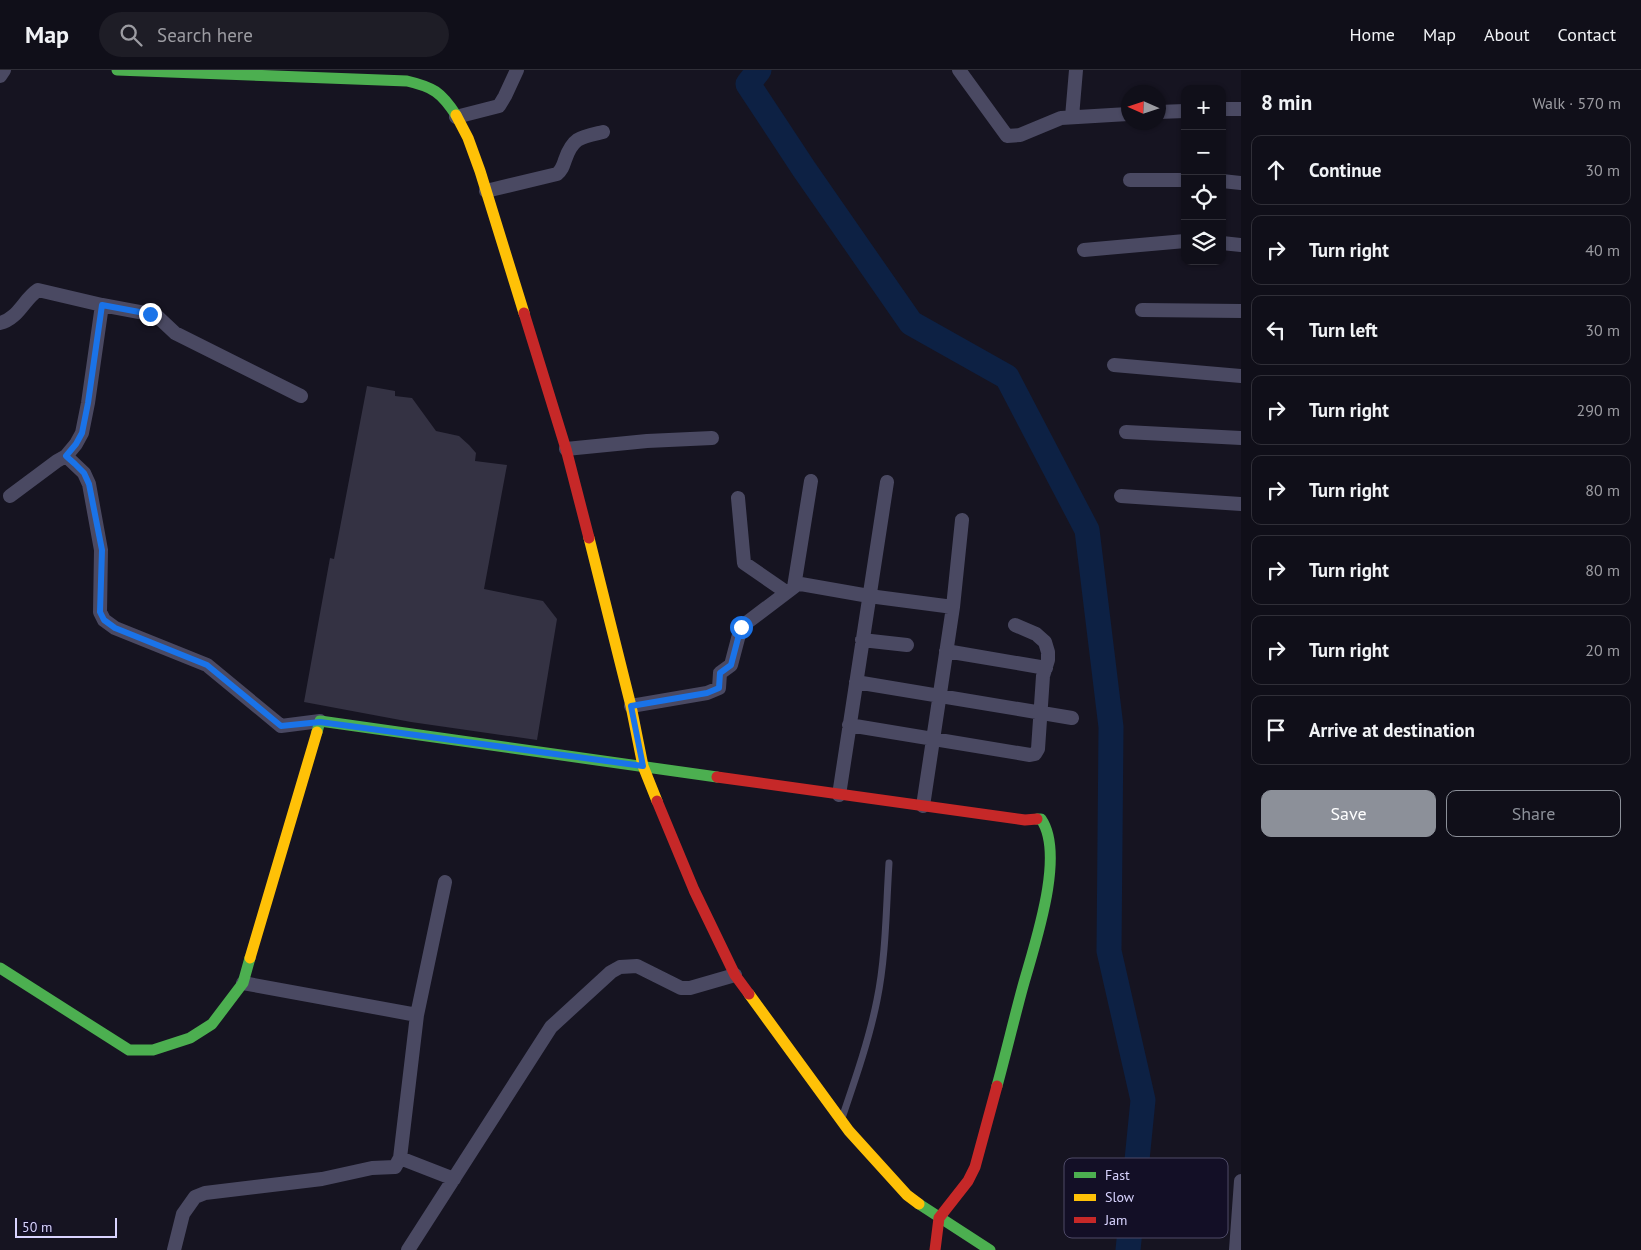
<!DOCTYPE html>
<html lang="en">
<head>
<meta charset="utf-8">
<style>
	:root { --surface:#100f19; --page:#1e1d26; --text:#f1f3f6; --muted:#9c9ca2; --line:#302f38; --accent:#8c9099 }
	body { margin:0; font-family:"PT Sans",sans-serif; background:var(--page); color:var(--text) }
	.controls { position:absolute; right:15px; top:15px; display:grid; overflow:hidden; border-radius:10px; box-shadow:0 1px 4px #0004 }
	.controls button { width:45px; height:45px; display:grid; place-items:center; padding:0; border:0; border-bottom:1px solid var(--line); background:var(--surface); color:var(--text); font:25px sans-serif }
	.compass { position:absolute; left:1121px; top:15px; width:45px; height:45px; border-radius:50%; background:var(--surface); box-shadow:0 1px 4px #0004; rotate:273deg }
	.scale { position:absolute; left:15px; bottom:12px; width:102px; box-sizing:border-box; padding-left:5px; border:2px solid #d9d4ff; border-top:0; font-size:14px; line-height:18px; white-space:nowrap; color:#d9d4ff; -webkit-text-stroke:4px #130f26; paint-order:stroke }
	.stop { position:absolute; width:15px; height:15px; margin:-11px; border:4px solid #1a73e8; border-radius:50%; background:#fff }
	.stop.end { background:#1a73e8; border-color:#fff; box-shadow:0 1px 5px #0008 }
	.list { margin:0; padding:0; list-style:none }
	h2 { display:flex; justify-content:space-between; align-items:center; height:65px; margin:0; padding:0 20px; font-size:21px }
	h2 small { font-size:16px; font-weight:400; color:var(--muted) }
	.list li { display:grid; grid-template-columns:32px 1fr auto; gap:15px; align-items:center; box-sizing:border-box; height:70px; margin:0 10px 10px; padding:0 10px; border:1px solid var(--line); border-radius:10px }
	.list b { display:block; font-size:19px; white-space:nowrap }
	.list em { font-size:16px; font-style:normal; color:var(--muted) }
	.actions { display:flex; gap:10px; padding:15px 20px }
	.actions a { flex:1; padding:11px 0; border:1px solid var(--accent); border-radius:10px; text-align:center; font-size:18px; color:var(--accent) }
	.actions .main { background:var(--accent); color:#fff }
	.icon { flex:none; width:28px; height:28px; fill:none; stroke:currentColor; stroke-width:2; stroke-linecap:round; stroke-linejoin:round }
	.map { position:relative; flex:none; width:1241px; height:1180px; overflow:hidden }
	header { display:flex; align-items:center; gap:30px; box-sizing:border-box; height:70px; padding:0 25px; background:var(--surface); border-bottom:1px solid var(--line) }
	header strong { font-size:24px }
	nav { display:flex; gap:28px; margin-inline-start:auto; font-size:18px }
	.search { width:350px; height:45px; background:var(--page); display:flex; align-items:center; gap:12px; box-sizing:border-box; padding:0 18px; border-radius:28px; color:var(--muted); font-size:19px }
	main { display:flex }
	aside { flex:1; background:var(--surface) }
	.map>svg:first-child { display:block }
</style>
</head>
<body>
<header>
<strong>Map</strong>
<div class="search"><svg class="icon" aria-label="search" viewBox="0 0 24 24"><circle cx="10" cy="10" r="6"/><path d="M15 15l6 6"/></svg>Search here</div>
<nav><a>Home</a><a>Map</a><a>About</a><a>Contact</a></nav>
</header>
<main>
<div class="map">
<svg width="1241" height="1180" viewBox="0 0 1241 1180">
	<rect width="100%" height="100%" fill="#161421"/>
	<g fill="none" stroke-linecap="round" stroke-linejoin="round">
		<path stroke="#0d2144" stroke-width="25" d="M759 0 748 14 804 99 911 253 1007 307 1087 460 1111 657 1109 881 1143 1030 1128 1180"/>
	</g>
	<path fill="#343243" d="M367 316 395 321V326L412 328 436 361 459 366 469 375 476 383 475 391 507 395 484 519 543 531 557 549 537 670 411 652 304 632 330 488 334 489Z"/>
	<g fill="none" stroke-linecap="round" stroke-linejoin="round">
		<path stroke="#4a4962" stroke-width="7" d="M842 1048C855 1010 869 970 877 930 886 886 886 839 889 793"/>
		<path stroke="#4a4962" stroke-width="14" d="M959 0 1007 66 1020 65 1061 48 1128 44
			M0 6 4 0
			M1222 39H1241
			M1158 42 1185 41
			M456 47 499 36 505 26 517 0
			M1072 47 1076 0
			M1130 110H1185
			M1222 111 1241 113
			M486 121 557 104C562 100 563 96 565 90 573 67 581 67 603 62
			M1222 173 1241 175
			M1084 180 1185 171
			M1142 240 1241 241
			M0 253C18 249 24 229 38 220L102 235 150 244 159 248 175 263 301 326
			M1114 295 1241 306
			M1126 362 1241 368
			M566 379 647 371 712 368
			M66 386 84 403 89 414 101 480 100 542 104 550 115 558 207 595 281 656 320 651
			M10 426 57 391 66 386 76 374 82 363 88 333 102 235
			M1121 426 1241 434
			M738 428 744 493 786 522
			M795 513 869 526 953 537
			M862 570 907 575
			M946 581 1046 598
			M856 612 1072 648
			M631 636 707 623 719 618 720 603 731 595 741 557 794 517 811 411
			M849 655 1030 685 1035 684 1038 679 1043 606 1048 590V582L1045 572 1036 564 1015 555
			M839 725 887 412
			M923 736 953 537 962 450
			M243 913 417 945
			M400 1088 417 945 445 812
			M174 1180 183 1144 195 1127 205 1123 322 1109 372 1098 395 1097 400 1088 454 1109
			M408 1180 551 957 611 902 620 897 637 896 681 918H690L735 905
			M1236 1180 1241 1111"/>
		<path stroke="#4caf50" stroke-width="11" d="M117 0 407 11C433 17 441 22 456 45
			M317 662 320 651 717 707
			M0 898 129 980H153L190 968 212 954 243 913 250 888
			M997 1016C1006 983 1014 949 1023 916 1034 876 1066 785 1041 749H1037
			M919 1134 990 1180"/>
		<path stroke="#ffc107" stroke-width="11" d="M456 45 468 68 480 101 524 243
			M589 468 631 636 643 696 657 731
			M250 888 317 662
			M749 924 849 1061 907 1125 919 1134"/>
		<path stroke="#c62828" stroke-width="11" d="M524 243 566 379 589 468
			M717 707 1025 750 1037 749
			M657 731 694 820 735 905 749 924
			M935 1180 939 1148 968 1111 975 1097 997 1016"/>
	</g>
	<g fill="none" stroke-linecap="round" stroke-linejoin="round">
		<path stroke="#1a73e8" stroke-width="6" d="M150 244 102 235 88 333 82 363 76 374 66 386 75 394 84 403 89 414 102 480 100 542 104 550 115 558 207 595 281 656 320 652 643 696 631 636 707 623 719 618 720 603 731 595 741 557"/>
	</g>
	<rect x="1064" y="1088" width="164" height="80" rx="8" fill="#130f26" stroke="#4e4a67" stroke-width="1"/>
	<rect x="1074" y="1102" width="22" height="6" fill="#4caf50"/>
	<rect x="1074" y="1124" width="22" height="7" fill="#ffc107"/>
	<rect x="1074" y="1147" width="22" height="6" fill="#c62828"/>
	<g font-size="14" fill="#d9d4ff">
		<text x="1105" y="1110">Fast</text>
		<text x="1105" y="1132">Slow</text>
		<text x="1105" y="1155">Jam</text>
	</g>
</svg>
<div class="controls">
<button>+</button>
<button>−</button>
<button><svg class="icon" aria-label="locate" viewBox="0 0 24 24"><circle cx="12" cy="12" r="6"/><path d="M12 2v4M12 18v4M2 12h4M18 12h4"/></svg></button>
<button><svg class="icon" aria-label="layers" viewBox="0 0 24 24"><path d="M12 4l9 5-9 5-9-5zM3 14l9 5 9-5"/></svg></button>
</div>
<svg class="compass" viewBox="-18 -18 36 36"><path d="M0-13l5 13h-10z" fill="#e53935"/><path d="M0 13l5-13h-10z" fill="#9c9ca2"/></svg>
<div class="scale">50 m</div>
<div class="stop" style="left:741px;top:557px"></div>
<div class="stop end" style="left:150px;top:244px"></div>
</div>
<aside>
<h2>8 min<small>Walk · 570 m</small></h2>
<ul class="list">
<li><svg class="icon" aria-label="ahead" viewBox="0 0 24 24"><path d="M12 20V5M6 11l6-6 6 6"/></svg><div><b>Continue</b></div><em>30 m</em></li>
<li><svg class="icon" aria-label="right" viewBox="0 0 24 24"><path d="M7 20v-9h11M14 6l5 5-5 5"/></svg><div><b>Turn right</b></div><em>40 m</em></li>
<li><svg class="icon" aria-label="left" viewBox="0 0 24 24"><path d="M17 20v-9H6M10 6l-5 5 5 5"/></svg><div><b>Turn left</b></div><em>30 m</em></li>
<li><svg class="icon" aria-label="right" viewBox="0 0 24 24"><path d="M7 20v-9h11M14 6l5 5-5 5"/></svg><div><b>Turn right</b></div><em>290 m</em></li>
<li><svg class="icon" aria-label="right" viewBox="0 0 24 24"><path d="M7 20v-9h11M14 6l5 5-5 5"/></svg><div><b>Turn right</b></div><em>80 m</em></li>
<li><svg class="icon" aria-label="right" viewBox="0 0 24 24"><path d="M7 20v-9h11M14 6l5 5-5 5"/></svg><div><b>Turn right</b></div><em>80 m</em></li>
<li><svg class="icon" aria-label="right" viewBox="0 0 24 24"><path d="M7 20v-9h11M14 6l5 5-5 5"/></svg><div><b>Turn right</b></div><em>20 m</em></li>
<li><svg class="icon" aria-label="arrive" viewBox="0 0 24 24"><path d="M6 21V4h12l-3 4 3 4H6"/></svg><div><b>Arrive at destination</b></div></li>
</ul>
<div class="actions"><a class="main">Save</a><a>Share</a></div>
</aside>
</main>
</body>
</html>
